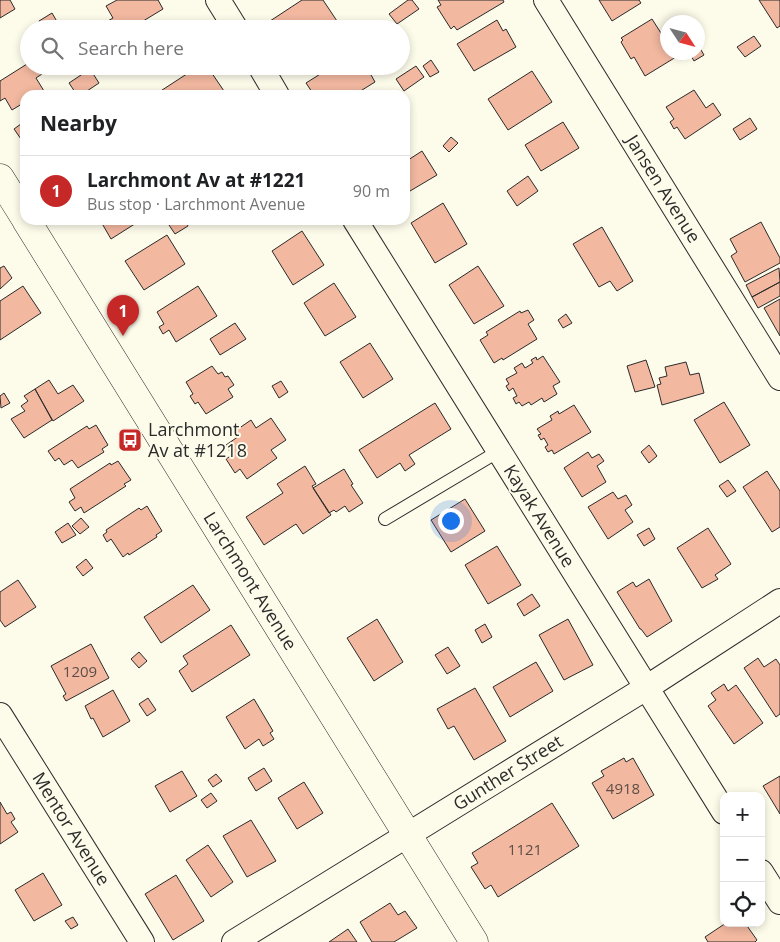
<!DOCTYPE html>
<html lang="en">
<head>
<meta charset="utf-8">
<style>
	:root { --surface:#fff; --page:#f2f2f2; --text:#202124; --muted:#757577; --line:#e0e0e0; --accent:#c62828 }
	body { margin:0; font-family:"Open Sans",sans-serif; background:var(--page); color:var(--text) }
	.controls { position:absolute; right:15px; bottom:15px; display:grid; overflow:hidden; border-radius:10px; box-shadow:0 2px 8px #0003 }
	.controls button { width:45px; height:45px; display:grid; place-items:center; padding:0; border:0; border-bottom:1px solid var(--line); background:var(--surface); color:var(--text); font:25px sans-serif }
	.compass { position:absolute; left:660px; top:15px; width:45px; height:45px; border-radius:50%; background:var(--surface); box-shadow:0 2px 8px #0003; rotate:126deg }
	.you { position:absolute; left:450px; top:520px; width:18px; height:18px; margin:-12px; border:4px solid #fff; border-radius:50%; background:#1a73e8; box-shadow:0 0 0 8px #1a73e833 }
	.badge { display:grid; place-items:center; width:32px; height:32px; border-radius:50%; background:var(--accent); color:#fff; font-size:16px; font-weight:700 }
	.pin { position:absolute; translate:-50% -41px; filter:drop-shadow(0 1px 2px #0008) }
	.pin::after { content:''; position:absolute; top:26px; width:18px; height:15px; background:inherit; clip-path:polygon(0 0,100% 0,50% 100%) }
	.list { margin:0; padding:0; list-style:none }
	h2 { display:flex; justify-content:space-between; align-items:center; height:65px; margin:0; padding:0 20px; font-size:21px }
	h2 small { font-size:16px; font-weight:400; color:var(--muted) }
	.list li { display:grid; grid-template-columns:32px 1fr auto; gap:15px; align-items:center; box-sizing:border-box; height:70px; padding:0 20px; border-top:1px solid var(--line) }
	.list b { display:block; font-size:19px; white-space:nowrap }
	.list p { margin:0; font-size:16px; white-space:nowrap; color:var(--muted) }
	.list em { font-size:16px; font-style:normal; color:var(--muted) }
	.icon { flex:none; width:28px; height:28px; fill:none; stroke:currentColor; stroke-width:2; stroke-linecap:round; stroke-linejoin:round }
	.map { position:relative; flex:none; width:780px; height:942px; overflow:hidden }
	.search { position:absolute; background:var(--surface); box-shadow:0 2px 8px #0003; left:20px; top:20px; width:390px; height:55px; display:flex; align-items:center; gap:12px; box-sizing:border-box; padding:0 18px; border-radius:28px; color:var(--muted); font-size:19px }
	.panel { position:absolute; background:var(--surface); box-shadow:0 2px 8px #0003; left:20px; top:90px; width:390px; height:135px; border-radius:15px }
	.map>svg:first-child { display:block }
</style>
</head>
<body>
<div class="map">
<svg width="780" height="942" viewBox="0 0 780 942">
	<rect width="100%" height="100%" fill="#fdfbea"/>
	<path fill="#f2b8a0" stroke="#2b2b2b" d="M0 0H10L15 9 0 18Z
		M117 0H158L163 9 130 29H111L106 22 113 18 106 6Z
		M302 0H323L337 21 324 29H271L267 23Z
		M408 0H412L419 9 397 24 389 14Z
		M438 0H503L504 2 457 30 454 26 451 29 437 7 441 5Z
		M599 0H639L641 3 612 21Z
		M759 0H780V26L777 28Z
		M52 13 59 25 53 29H44L39 21Z
		M652 19 668 44V52H673L676 57 645 76 634 57 631 59 621 42 623 40 621 38Z
		M497 20 503 31 506 29 516 47 474 71 457 44Z
		M754 36 761 46 745 57 737 47Z
		M698 45 704 55 694 61 689 52H698Z
		M431 60 439 72 430 77 423 66Z
		M27 64 29 67 37 66 42 74 36 78 44 91 36 95H25V102L12 110 5 98 0 101V81Z
		M199 66H207L224 91 217 95H157L156 94Z
		M333 66H366L375 82 354 95H314L306 83Z
		M416 66 424 77 404 91 396 79Z
		M90 69 99 83 81 95H77L69 83Z
		M532 71 552 102 508 130 488 99Z
		M694 90 706 108 713 103 721 115 685 139 677 127 674 129 670 122 674 119 666 107Z
		M750 118 757 129 740 140 733 129Z
		M25 121V141L23 142 14 129Z
		M563 122 579 148 541 171 525 145Z
		M451 137 458 143 449 152 443 146Z
		M422 151 437 175 405 194V162Z
		M528 176 538 191 517 206 507 191Z
		M443 203 467 244 435 263 411 223Z
		M100 220H141L111 239Z
		M170 220H185L188 226 175 234 167 222Z
		M761 222 780 258V263L745 282 731 256 737 252 730 239Z
		M602 227 633 281 617 291 610 281 599 287 573 244Z
		M302 231 324 265 293 285 272 251Z
		M167 235 185 264 144 290 125 261Z
		M4 266 12 278 0 289V268Z
		M478 266 504 306 474 324 449 285Z
		M779 268 780 282 752 297 746 285Z
		M780 282V296L758 308 752 297Z
		M334 283 356 317 325 336 304 303Z
		M23 286 41 313 0 340V301Z
		M198 286 217 316 176 342 169 330 163 334 159 327 164 324 157 312Z
		M780 299V336L764 308Z
		M528 310 534 320 528 324 537 339 503 360 502 358 494 363 480 340 488 335 486 332 520 311 521 313Z
		M566 314 572 323 563 328 558 320Z
		M235 323 246 339 220 355 210 339Z
		M370 343 393 379 363 398 340 362Z
		M543 356 560 382 553 386 557 394 544 402 542 398 531 405 529 402 522 406 519 402 516 404 513 398 517 396 513 388 509 391 506 386 509 384 506 379 517 373 514 368 522 363 525 368 533 363 531 360 536 357 537 360Z
		M646 360 655 387 635 392 627 366Z
		M686 362 690 375 699 373 704 393 662 405 657 385 661 384 659 378 667 376 665 367Z
		M212 366 218 374 222 372 225 377 228 376 234 385 228 389 233 397 206 414 198 402 195 404 190 396 193 394 186 382Z
		M49 380 58 394 73 385 84 401 53 421 35 389Z
		M281 381 288 392 279 398 272 386Z
		M35 389 52 420 24 438 11 419 25 411 21 406 28 401 24 396Z
		M4 393 10 403 1 408 0 396Z
		M724 402 750 445 720 463 694 420Z
		M435 403 451 429 409 455 415 464 405 471 400 463 377 478 359 450Z
		M574 405 591 432 554 454 552 450 548 452 545 447 548 445 544 438 541 440 538 435 541 434 537 429 552 420 550 416 558 411 559 414Z
		M271 418 286 440 271 450 277 458 247 479 240 469 235 473 226 459 232 455 226 445 239 436 235 431 251 420 256 428Z
		M96 425 108 445 102 449 104 452 78 468 72 460 64 465 59 458 55 461 48 451 87 426 89 429Z
		M649 445 657 456 649 463 641 452Z
		M588 452 592 458 599 454 604 461 597 466 606 482 582 497 564 468Z
		M118 461 131 480 124 484 126 486 84 513 81 507 75 511 69 502 75 498 70 489 110 463 111 465Z
		M305 466 316 484 312 486 331 515 303 534 296 524 264 545 246 517 283 493 277 484Z
		M344 469 353 484 351 485 363 503 349 512 345 506 336 512 334 510 329 513 313 488Z
		M767 471 780 491V527L772 532 743 487Z
		M728 480 736 491 727 497 719 486Z
		M613 492 618 499 626 495 632 505 625 510 633 522 608 539 588 507Z
		M465 499 485 531 451 552 431 520Z
		M147 506 162 531 156 535 157 537 129 555 128 553 123 557 111 539 107 542 103 535 107 532 106 530 139 508 141 510Z
		M81 518 89 527 80 534 72 526Z
		M68 523 76 535 62 543 55 532Z
		M649 528 655 539 644 546 637 535Z
		M708 528 731 564 715 575 718 579 702 588 677 548Z
		M497 546 521 585 488 604 465 565Z
		M86 559 93 568 83 576 76 567Z
		M649 579 672 621 647 637 641 629H640L617 592 633 582 636 587Z
		M18 580 36 607 5 627 0 620V592Z
		M193 585 210 610 161 643 144 617Z
		M532 594 540 606 524 616 517 604Z
		M377 619 403 662 374 681 347 638Z
		M568 619 593 665 564 680 539 635Z
		M485 624 492 637 482 643 475 630Z
		M231 625 250 655 192 692 179 671 188 664 183 656Z
		M91 644 109 678 66 701 63 696 66 694 51 666Z
		M448 647 460 666 447 674 435 655Z
		M139 652 147 661 139 668 131 659Z
		M758 658 764 667 776 659 780 665V714L776 717 744 668Z
		M536 662 553 691 510 717 493 687Z
		M724 684 728 691 736 685 763 723 734 744 708 706 716 700 711 693Z
		M475 688 506 741 474 760 454 726 448 729 437 709Z
		M113 690 130 721 103 737 93 718 91 719 85 706Z
		M148 698 156 710 147 716 139 704Z
		M254 699 273 731 270 733 274 739 263 746 259 739 245 749 226 717Z
		M624 758 626 762 633 758 654 795 613 819 592 783 604 776 601 771Z
		M264 768 272 781 256 791 248 778Z
		M182 771 197 796 170 812 155 786Z
		M216 774 222 781 213 787 208 780Z
		M780 776V814L763 786Z
		M304 782 323 813 297 829 278 798Z
		M211 793 217 801 207 808 201 800Z
		M0 802 7 814 11 812 15 819 11 822 18 832 0 844Z
		M552 803 579 846 498 897 491 885 485 889 471 867 478 863 472 853Z
		M251 820 276 861 247 877 223 836Z
		M208 845 233 882 211 897 186 860Z
		M43 873 62 905 34 921 15 890Z
		M176 875 204 921 173 940 145 894Z
		M390 903 398 915 405 911 417 928 394 942H372L360 922Z
		M73 917 78 925 71 929 65 921Z
		M726 923H745L757 940 755 942H708L705 937Z
		M348 929 357 942H329Z"/>
	<g fill="none" stroke-linecap="round" stroke-linejoin="round">
		<g stroke="#2b2b2b" stroke-width="14">
			<path id="lane" d="M385 519 499 451"/>
		</g>
		<g stroke="#2b2b2b" stroke-width="26">
			<path id="street" d="M218 0 236 29
				M546 0 780 378
				M260 66 277 95
				M355 220 724 812
				M0 715 142 942
				M761 872 780 902
				M234 942 646 688 780 601"/>
		</g>
		<g stroke="#2b2b2b" stroke-width="29">
			<path id="secondary" d="M0 178 25 218
				M26 220 474 942"/>
		</g>
		<use href="#lane" stroke="#fdfbea" stroke-width="12"/>
		<use href="#street" stroke="#fdfbea" stroke-width="24"/>
		<use href="#secondary" stroke="#fdfbea" stroke-width="28"/>
	</g>
	<defs>
		<g id="bus-square" transform="scale(1.25)"><rect x="-9" y="-9" width="18" height="18" rx="4" fill="#c62828" stroke="#fdfbea"/><path d="M-5-6H5V4H4V6H2V4H-2V6H-4V4H-5ZM-3.5-4V0h7V-4ZM-3.5 1.2v1.5H-2V1.2ZM2 1.2v1.5H3.5V1.2Z" fill="#fff"/></g>
	</defs>
	<g fill-rule="evenodd">
		<use href="#bus-square" x="130" y="440"/>
	</g>
	<g text-anchor="middle" stroke-width="4" stroke-linejoin="round" paint-order="stroke">
		<g font-size="15" fill="#5d4e48">
			<text x="80" y="677">1209</text>
			<text x="623" y="794">4918</text>
			<text x="525" y="855">1121</text>
		</g>
		<g font-size="18" fill="#2b2b2b" stroke="#fdfbea">
			<text transform="translate(663 189) rotate(58)" y="6">Jansen Avenue</text>
			<text transform="translate(539 516) rotate(58)" y="6">Kayak Avenue</text>
			<text transform="translate(250 581) rotate(58)" y="6">Larchmont Avenue</text>
			<text transform="translate(508 773) rotate(-32)" y="6">Gunther Street</text>
			<text transform="translate(71 829) rotate(58)" y="6">Mentor Avenue</text>
		</g>
		<g font-size="18" fill="#2b2b2b" stroke="#fdfbea" text-anchor="start">
			<text x="148" y="436">Larchmont<tspan x="148" dy="21">Av at #1218</tspan></text>
		</g>
	</g>
</svg>
<div class="controls">
<button>+</button>
<button>−</button>
<button><svg class="icon" aria-label="locate" viewBox="0 0 24 24"><circle cx="12" cy="12" r="6"/><path d="M12 2v4M12 18v4M2 12h4M18 12h4"/></svg></button>
</div>
<svg class="compass" viewBox="-18 -18 36 36"><path d="M0-13l5 13h-10z" fill="#e53935"/><path d="M0 13l5-13h-10z" fill="#757577"/></svg>
<div class="you"></div>
<div class="pin badge" style="left:123px;top:336px">1</div>
<div class="search"><svg class="icon" aria-label="search" viewBox="0 0 24 24"><circle cx="10" cy="10" r="6"/><path d="M15 15l6 6"/></svg>Search here</div>
<section class="panel">
<h2>Nearby<small></small></h2>
<ul class="list">
<li><span class="badge">1</span><div><b>Larchmont Av at #1221</b><p>Bus stop · Larchmont Avenue</p></div><em>90 m</em></li>
</ul>
</section>
</div>
</body>
</html>
